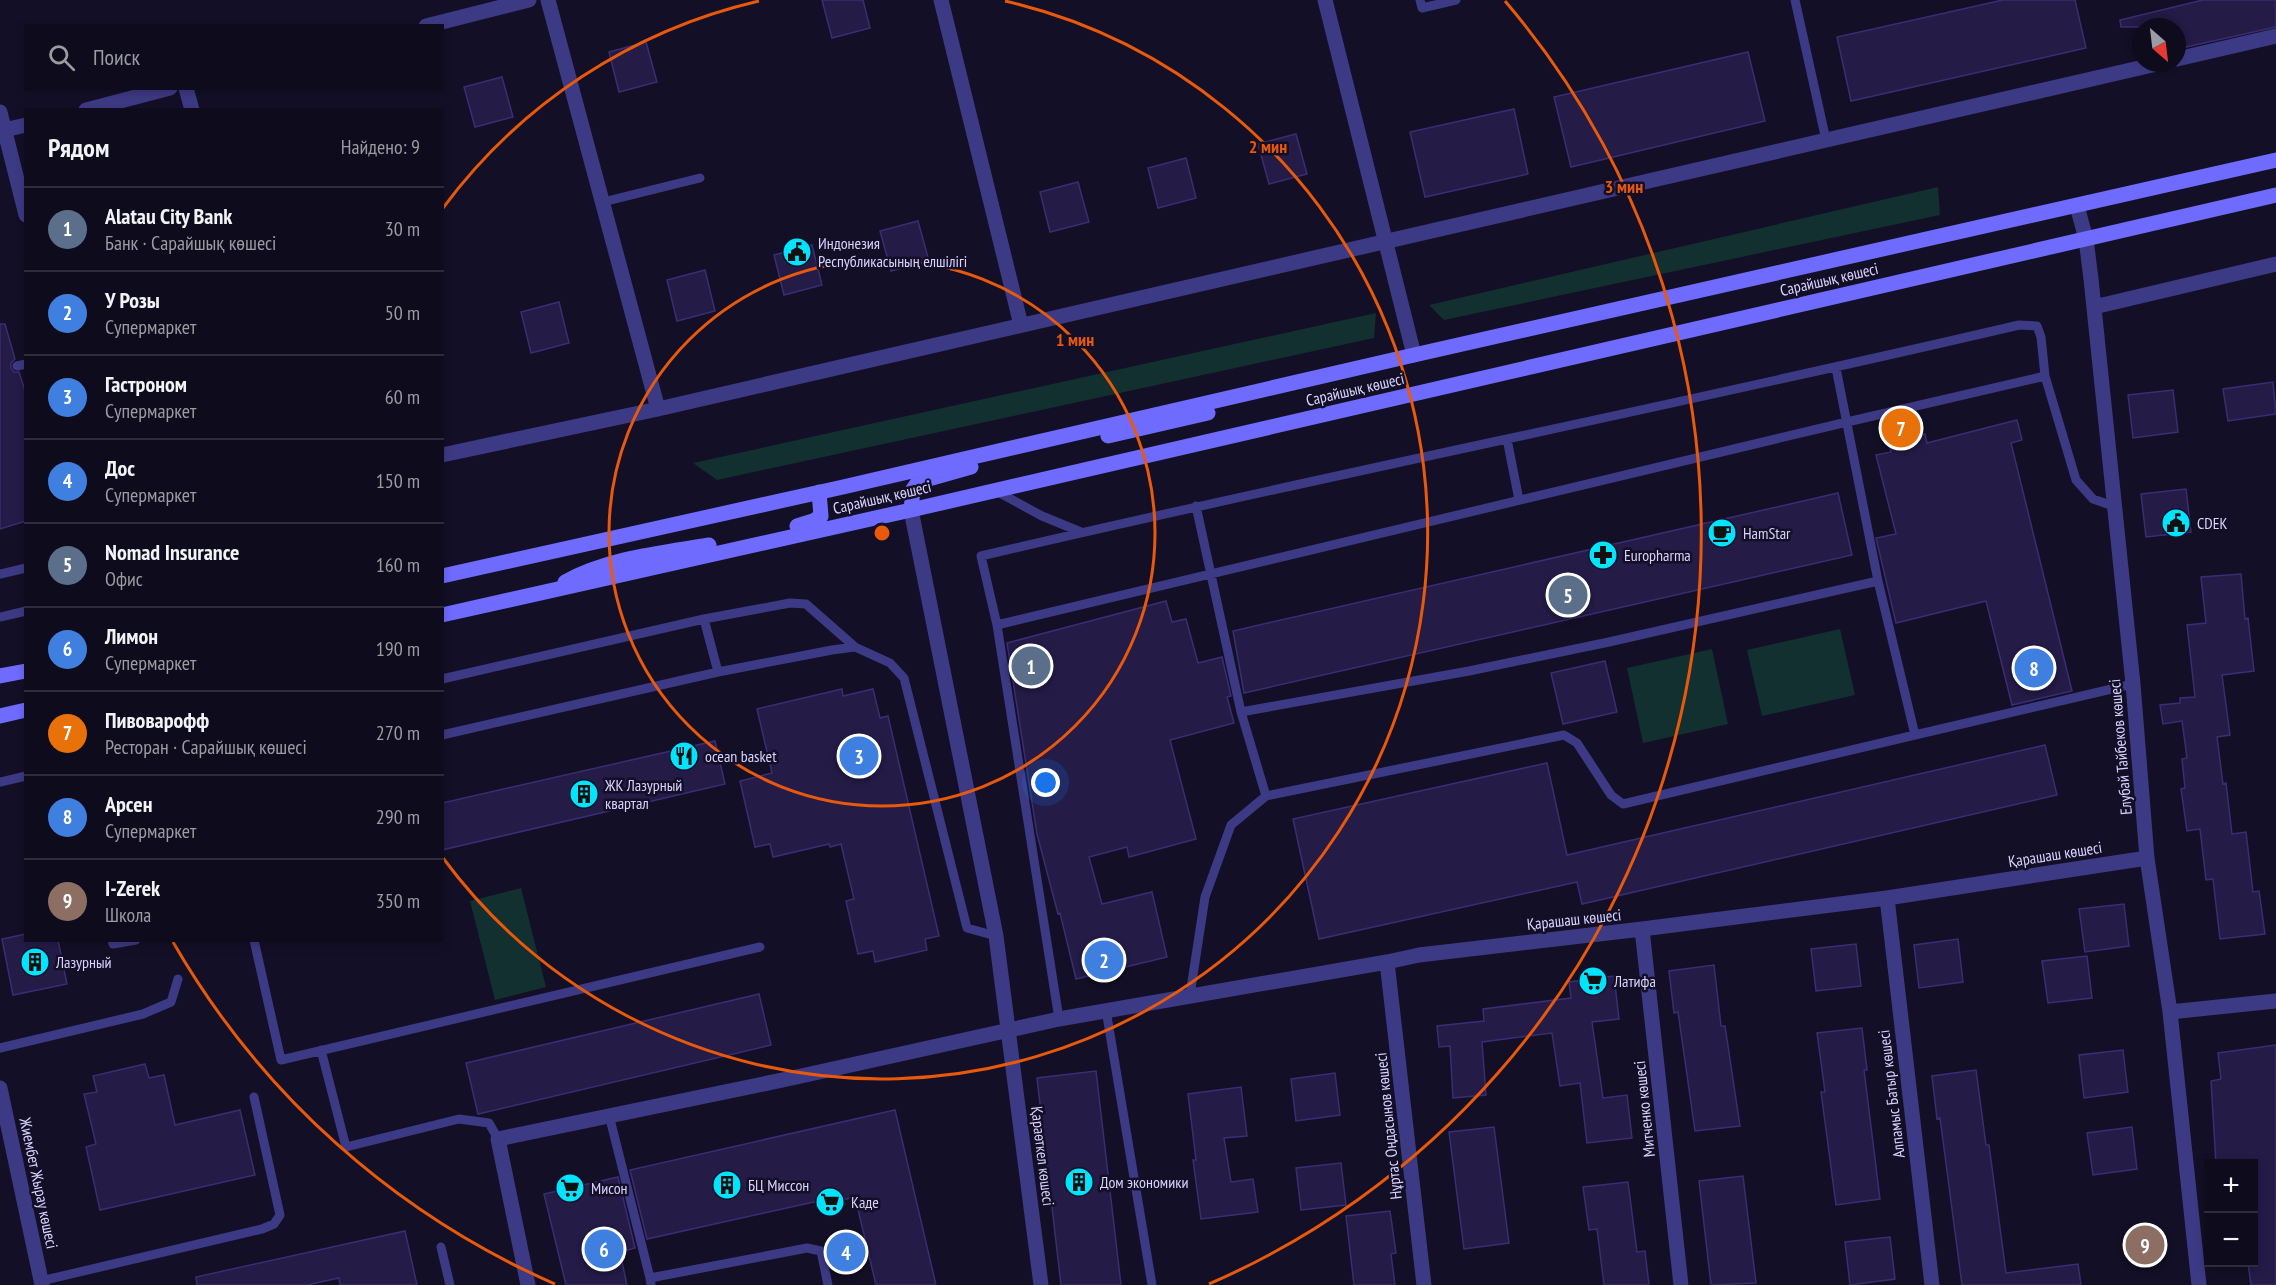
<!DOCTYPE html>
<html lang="ru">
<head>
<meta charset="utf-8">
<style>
	:root { --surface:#0e0b1c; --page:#1c1929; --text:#f1f3f6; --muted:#9b9ba3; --line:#2e2b3b; --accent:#0b8043 }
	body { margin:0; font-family:"PT Sans Narrow",sans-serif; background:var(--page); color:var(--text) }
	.controls { position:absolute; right:18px; bottom:18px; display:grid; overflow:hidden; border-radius:0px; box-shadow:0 3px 9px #0003 }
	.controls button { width:54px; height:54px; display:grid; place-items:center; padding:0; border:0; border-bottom:2px solid var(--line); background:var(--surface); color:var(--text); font:30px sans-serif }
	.compass { position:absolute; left:2132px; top:18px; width:54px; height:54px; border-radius:50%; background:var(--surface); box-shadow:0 3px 9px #0003; rotate:152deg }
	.you { position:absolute; left:1046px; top:783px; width:21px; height:21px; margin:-15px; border:4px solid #fff; border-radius:50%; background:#1a73e8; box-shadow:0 0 0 9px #1a73e833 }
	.badge { display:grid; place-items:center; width:39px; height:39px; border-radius:50%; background:var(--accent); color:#fff; font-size:20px; font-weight:700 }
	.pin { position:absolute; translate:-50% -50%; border:3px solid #fff; box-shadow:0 2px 6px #0006 }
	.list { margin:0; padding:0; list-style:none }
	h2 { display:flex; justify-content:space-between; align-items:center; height:78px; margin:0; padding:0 24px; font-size:26px }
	h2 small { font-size:20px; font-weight:400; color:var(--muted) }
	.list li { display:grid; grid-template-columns:39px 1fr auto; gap:18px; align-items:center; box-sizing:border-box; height:84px; padding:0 24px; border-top:2px solid var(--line) }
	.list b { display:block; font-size:22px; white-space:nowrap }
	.list p { margin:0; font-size:20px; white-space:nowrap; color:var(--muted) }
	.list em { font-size:20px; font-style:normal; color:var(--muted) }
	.icon { flex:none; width:33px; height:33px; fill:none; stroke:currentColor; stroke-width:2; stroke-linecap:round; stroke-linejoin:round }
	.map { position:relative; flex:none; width:2276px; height:1285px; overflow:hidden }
	.search { position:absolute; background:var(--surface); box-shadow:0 3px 9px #0003; left:24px; top:24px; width:420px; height:66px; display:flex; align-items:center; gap:15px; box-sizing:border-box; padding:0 21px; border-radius:0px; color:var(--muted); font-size:22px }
	.panel { position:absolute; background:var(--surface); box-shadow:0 3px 9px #0003; left:24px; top:108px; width:420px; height:834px; border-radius:0px }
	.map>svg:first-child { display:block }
</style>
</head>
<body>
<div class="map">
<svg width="2276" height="1285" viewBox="0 0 2276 1285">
	<rect width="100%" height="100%" fill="#130f26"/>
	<path fill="#12302f" d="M1938 187 1940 215 1444 320 1429 305Z
		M1376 313 1374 338 717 480 693 463Z
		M1840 629 1855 695 1762 716 1747 650Z
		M1712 649 1728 724 1643 743 1627 668Z
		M521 888 546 987 495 1000 470 901Z"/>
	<path fill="#241b47" stroke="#3b2d73" stroke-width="1.5" d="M822 0H863L870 28 832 38Z
		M2003 0H2075L2086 48 1851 101 1837 37Z
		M2203 0H2276V27L2177 49V27H2121L2120 20Z
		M646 42 657 82 619 92 609 52Z
		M1748 52 1765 121 1571 167 1554 97Z
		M502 77 513 117 475 127 464 87Z
		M1514 109 1528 174 1425 197 1410 132Z
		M1296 134 1307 174 1269 184 1258 144Z
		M1186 158 1196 198 1158 208 1148 168Z
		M1078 182 1089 222 1050 232 1040 192Z
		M918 221 929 261 891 271 880 231Z
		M812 245 822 285 784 295 774 255Z
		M705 270 715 311 677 321 667 280Z
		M559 302 569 343 531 353 521 312Z
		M0 324H5L15 359 11 363V368L14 372H19L26 394V521L0 529Z
		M2273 382 2276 414 2228 421 2223 389Z
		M2173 390 2178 432 2133 438 2128 395Z
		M2017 420 2022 440 2011 443 2072 691 2012 705 1986 601 1896 623 1876 538 1896 534 1876 455 1891 452 1889 443 1925 434 1927 443Z
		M2186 489 2191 532 2146 537 2141 494Z
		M1838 493 1852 555 1244 693 1233 631Z
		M2241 574 2245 619 2248 618 2254 671 2222 675 2230 735 2217 737 2223 784 2226 783 2232 834 2246 832 2253 892 2259 891 2265 934 2220 939 2213 879 2206 880 2200 829 2187 831 2181 789 2185 788 2182 759 2187 758 2182 721 2163 724 2160 705 2180 703V698L2195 697 2187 625 2206 623 2201 577Z
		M1166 601 1172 622 1186 619 1198 663 1222 657 1231 696 1227 697 1234 723 1170 740 1196 839 1129 857 1127 847 1089 857 1102 904 1152 892 1167 957 1076 979 1060 913 1058 914 1037 834 1007 643Z
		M1605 661 1617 712 1563 724 1551 673Z
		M842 689 843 696 873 689 880 718 888 716 939 936 925 939 927 950 875 962 873 951 858 954 846 901 854 899 841 844 830 847 829 844 773 857 770 844 755 847 740 781 772 773 757 709Z
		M715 741 725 784 442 850V803Z
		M2045 745 2057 795 1582 904 1577 882 1319 939 1293 819 1547 763 1567 855Z
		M2124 904 2129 946 2085 952 2079 909Z
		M26 934V940H58L67 984 13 995 2 939Z
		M1958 939 1963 982 1919 988 1914 945Z
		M1856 944 1861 986 1816 991 1811 949Z
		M2087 956 2092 998 2048 1003 2042 961Z
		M1714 965 1721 1026H1725L1740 1126 1695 1131 1678 1012 1674 1013 1669 971Z
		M1614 976 1619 1019 1592 1022 1603 1098 1627 1095 1632 1138 1587 1143 1580 1083 1560 1086 1552 1033 1482 1042 1486 1095 1453 1098 1450 1046 1439 1047 1437 1026 1484 1021 1483 1009 1571 998 1569 982Z
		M759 994 771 1045 478 1114 466 1063Z
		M1862 1028 1867 1070H1864L1880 1199 1836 1205 1821 1092H1825L1817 1033Z
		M2276 1045V1285H2251L2248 1263H2253V1164H2216L2211 1081 2221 1079 2218 1053Z
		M2123 1050 2128 1092 2084 1098 2079 1055Z
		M145 1064 149 1078 164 1075 175 1125 240 1110 255 1175 100 1210 86 1147 96 1144 84 1094 97 1092 93 1076Z
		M1976 1070 1986 1145H1989L2006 1273 2078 1264 2081 1285H1962L1940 1118 1937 1119 1932 1076Z
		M1096 1071 1121 1285H1061L1037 1078Z
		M1335 1073 1340 1115 1296 1121 1291 1079Z
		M1241 1087 1247 1136 1224 1138 1231 1182 1253 1179 1258 1212 1201 1219 1193 1160H1196L1188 1094Z
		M895 1110 936 1285H876L855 1197 833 1202 832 1198 647 1239 630 1170Z
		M1494 1127 1509 1243 1464 1249 1449 1132Z
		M2132 1127 2137 1169 2093 1175 2087 1133Z
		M1341 1163 1346 1205 1301 1210 1296 1168Z
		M1743 1176 1756 1283 1711 1285 1699 1181Z
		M618 1177 635 1248 620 1252 627 1285H566L544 1194Z
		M1628 1182 1637 1252 1645 1251 1649 1285H1604L1597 1229 1589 1230 1583 1187Z
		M1390 1211 1396 1253 1391 1254 1395 1285H1354L1346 1216Z
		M405 1231 417 1285H340L339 1278 307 1285H197L196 1277Z
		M1890 1237 1895 1279 1850 1285 1845 1242Z"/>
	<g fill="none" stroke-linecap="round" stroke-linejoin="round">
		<path stroke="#3d3a85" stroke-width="9" d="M1420 0 1422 8 1456 0
			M1795 0 1826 140
			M603 202 700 178
			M17 366 26 364
			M2045 376 2041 337 2037 326 2019 325C1674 406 1326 475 981 556L997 625 1847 422 2045 376 2076 480 2093 499 2116 507
			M1507 439 1519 500
			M996 491 1042 516 1081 532
			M0 574 26 568
			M0 617 26 611
			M704 619 718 672
			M997 625 1059 1019
			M442 679 704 619 790 603 806 604 855 647
			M1241 712 1469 671 1609 642 1878 581
			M442 735 718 672 832 650 855 647 890 663 904 678 967 928 996 936
			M1915 735 2133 684
			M0 782 26 776
			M1266 796 1564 735 1577 743 1611 795 1623 804 1915 735 1878 581 1836 368
			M112 940 113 944 136 940
			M254 940 281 1060 760 947
			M1190 995 1205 897 1231 825 1266 796 1241 712 1196 506
			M1106 1010 1152 1285
			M0 1048 143 1014 171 1002 178 979
			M321 1050 346 1147 459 1119 489 1123 498 1139
			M609 1115 650 1278
			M441 1247 450 1285
			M41 1281 262 1229 274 1224 280 1215 254 1097
			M651 1285 650 1278 807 1248 821 1251 828 1285"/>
		<path stroke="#3d3a85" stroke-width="15" d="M548 0 658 409
			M941 0 1021 325
			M1325 0 1414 355
			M426 26 529 0
			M2177 59 2276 36
			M186 88 192 110
			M86 110 170 88
			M0 112 26 215
			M4 130 26 125
			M2077 206 2086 239 2091 279 2133 684 2147 858 2170 1012 2199 1285
			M2094 307 2276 264
			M442 455 658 409 2161 63
			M911 510 996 936 1041 1285
			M1887 898 1932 1285
			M1642 929 1681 1285
			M1387 962 1424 1285
			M2170 1012 2276 1001
			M0 1088 42 1285
			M528 1285 498 1139 792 1078 1059 1019 1387 962 1419 955 1642 929 1887 898 2147 858"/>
		<path stroke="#6f6bff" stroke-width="15" d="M1108 436 1208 413
			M911 510 913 489 918 482 971 467
			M797 526 813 521 821 516 819 492
			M442 576 843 487 1414 355 2276 160
			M565 582C608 558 661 553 709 545
			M442 615 911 510 2276 195
			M0 676 26 671
			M0 716 26 710"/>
	</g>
	<g fill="none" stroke="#e8590c" stroke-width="3">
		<circle cx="882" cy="533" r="273"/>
		<path d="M443 208A546 546 0 0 1 759 1M1005 1A546 546 0 1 1 443 858"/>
		<path d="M555 1284A819 819 0 0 1 173 942M1505 1A819 819 0 0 1 1209 1284"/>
	</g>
	<defs>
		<g id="civic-disc" transform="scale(1.5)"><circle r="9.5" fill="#00e5ff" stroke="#130f26"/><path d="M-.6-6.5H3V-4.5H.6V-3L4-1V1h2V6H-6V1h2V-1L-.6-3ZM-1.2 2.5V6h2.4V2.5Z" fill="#111"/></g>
		<g id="cafe-disc" transform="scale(1.5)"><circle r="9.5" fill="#00e5ff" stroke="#130f26"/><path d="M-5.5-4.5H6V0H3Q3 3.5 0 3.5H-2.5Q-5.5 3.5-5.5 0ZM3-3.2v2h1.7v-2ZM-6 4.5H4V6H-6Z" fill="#111"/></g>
		<g id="pharmacy-disc" transform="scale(1.5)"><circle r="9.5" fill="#00e5ff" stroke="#130f26"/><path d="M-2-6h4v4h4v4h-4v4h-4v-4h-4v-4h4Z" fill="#111"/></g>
		<g id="restaurant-disc" transform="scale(1.5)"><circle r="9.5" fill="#00e5ff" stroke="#130f26"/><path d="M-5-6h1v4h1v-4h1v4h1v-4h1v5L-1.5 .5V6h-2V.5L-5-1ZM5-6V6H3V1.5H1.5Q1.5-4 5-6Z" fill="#111"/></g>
		<g id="building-disc" transform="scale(1.5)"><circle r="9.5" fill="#00e5ff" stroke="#130f26"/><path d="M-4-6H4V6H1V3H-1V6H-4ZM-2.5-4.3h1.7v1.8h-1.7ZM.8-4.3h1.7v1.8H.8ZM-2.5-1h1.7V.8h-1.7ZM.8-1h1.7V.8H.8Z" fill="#111"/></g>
		<g id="supermarket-disc" transform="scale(1.5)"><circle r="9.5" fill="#00e5ff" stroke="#130f26"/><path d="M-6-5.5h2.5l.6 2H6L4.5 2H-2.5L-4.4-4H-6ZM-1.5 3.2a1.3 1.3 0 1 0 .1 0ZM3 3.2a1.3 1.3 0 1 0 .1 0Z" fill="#111"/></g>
	</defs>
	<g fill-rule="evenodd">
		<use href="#civic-disc" x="797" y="252"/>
		<use href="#civic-disc" x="2176" y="523"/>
		<use href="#cafe-disc" x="1722" y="533"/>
		<use href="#pharmacy-disc" x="1603" y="555"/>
		<use href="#restaurant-disc" x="684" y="756"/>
		<use href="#building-disc" x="584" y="794"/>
		<use href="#building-disc" x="35" y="962"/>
		<use href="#supermarket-disc" x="1593" y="981"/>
		<use href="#building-disc" x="1079" y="1182"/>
		<use href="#building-disc" x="727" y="1185"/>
		<use href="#supermarket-disc" x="570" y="1188"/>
		<use href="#supermarket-disc" x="830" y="1202"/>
	</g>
	<g text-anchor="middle" stroke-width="5" stroke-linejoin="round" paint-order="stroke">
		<g font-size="16" fill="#d9d4ff" stroke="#130f26" text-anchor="start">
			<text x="818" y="249">Индонезия<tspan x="818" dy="18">Республикасының елшілігі</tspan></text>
			<text x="2197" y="529">CDEK</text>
			<text x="1743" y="539">HamStar</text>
			<text x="1624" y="561">Europharma</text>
			<text x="705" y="762">ocean basket</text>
			<text x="605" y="791">ЖК Лазурный<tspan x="605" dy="18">квартал</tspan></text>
			<text x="56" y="968">Лазурный</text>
			<text x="1614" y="987">Латифа</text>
			<text x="1100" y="1188">Дом экономики</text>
			<text x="748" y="1191">БЦ Миссон</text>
			<text x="591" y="1194">Мисон</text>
			<text x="851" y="1208">Каде</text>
		</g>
		<g font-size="16" fill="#d9d4ff" stroke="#130f26">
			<text transform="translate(1829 279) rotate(-13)" y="6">Сарайшық көшесі</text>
			<text transform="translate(1355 389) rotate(-13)" y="6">Сарайшық көшесі</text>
			<text transform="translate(882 497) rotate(-13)" y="6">Сарайшық көшесі</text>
			<text transform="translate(2120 747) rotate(-95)" y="6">Елубай Тайбеков көшесі</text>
			<text transform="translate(2055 854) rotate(-9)" y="6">Қарашаш көшесі</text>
			<text transform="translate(1574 919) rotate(-6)" y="6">Қарашаш көшесі</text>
			<text transform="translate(1891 1094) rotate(-97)" y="6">Алпамыс Батыр көшесі</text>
			<text transform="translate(1644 1109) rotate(-96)" y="6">Митченко көшесі</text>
			<text transform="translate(1388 1126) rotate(-96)" y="6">Нұртас Оңдасынов көшесі</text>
			<text transform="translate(1043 1156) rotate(83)" y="6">Қараөткел көшесі</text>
			<text transform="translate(39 1183) rotate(78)" y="6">Жиембет Жырау көшесі</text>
		</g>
	</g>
	<circle cx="882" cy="533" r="9" fill="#e8590c" stroke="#130f26" stroke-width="3"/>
	<g font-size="18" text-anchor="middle" font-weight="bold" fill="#e8590c" stroke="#130f26" stroke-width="5" stroke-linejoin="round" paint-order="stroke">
		<text x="1268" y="153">2 мин</text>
		<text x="1624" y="193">3 мин</text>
		<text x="1075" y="346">1 мин</text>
	</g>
</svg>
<div class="controls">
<button>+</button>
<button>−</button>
</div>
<svg class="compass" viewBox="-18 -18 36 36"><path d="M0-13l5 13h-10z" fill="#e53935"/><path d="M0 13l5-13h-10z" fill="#9b9ba3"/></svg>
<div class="you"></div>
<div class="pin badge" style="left:1031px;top:666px;background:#5c6f8a">1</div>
<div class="pin badge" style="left:1104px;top:960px;background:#3f7fe0">2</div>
<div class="pin badge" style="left:859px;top:756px;background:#3f7fe0">3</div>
<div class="pin badge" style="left:846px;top:1252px;background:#3f7fe0">4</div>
<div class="pin badge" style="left:1568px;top:595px;background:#5c6f8a">5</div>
<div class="pin badge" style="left:604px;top:1249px;background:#3f7fe0">6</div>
<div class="pin badge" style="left:1901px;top:428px;background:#e8710a">7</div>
<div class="pin badge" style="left:2034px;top:668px;background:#3f7fe0">8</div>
<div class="pin badge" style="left:2145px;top:1245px;background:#8d6e63">9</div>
<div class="search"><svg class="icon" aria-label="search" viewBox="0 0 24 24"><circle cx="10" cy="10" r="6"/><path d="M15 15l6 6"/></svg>Поиск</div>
<section class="panel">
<h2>Рядом<small>Найдено: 9</small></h2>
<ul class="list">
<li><span class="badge" style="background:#5c6f8a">1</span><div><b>Alatau City Bank</b><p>Банк · Сарайшық көшесі</p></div><em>30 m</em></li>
<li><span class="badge" style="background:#3f7fe0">2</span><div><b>У Розы</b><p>Супермаркет</p></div><em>50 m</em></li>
<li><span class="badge" style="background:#3f7fe0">3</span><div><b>Гастроном</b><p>Супермаркет</p></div><em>60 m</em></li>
<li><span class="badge" style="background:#3f7fe0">4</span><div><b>Дос</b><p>Супермаркет</p></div><em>150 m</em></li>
<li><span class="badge" style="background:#5c6f8a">5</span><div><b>Nomad Insurance</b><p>Офис</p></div><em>160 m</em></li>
<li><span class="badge" style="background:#3f7fe0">6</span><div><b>Лимон</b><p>Супермаркет</p></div><em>190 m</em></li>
<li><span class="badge" style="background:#e8710a">7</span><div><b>Пивоварофф</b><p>Ресторан · Сарайшық көшесі</p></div><em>270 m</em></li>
<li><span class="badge" style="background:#3f7fe0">8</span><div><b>Арсен</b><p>Супермаркет</p></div><em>290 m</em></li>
<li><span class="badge" style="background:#8d6e63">9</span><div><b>I-Zerek</b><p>Школа</p></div><em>350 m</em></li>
</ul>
</section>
</div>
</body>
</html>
